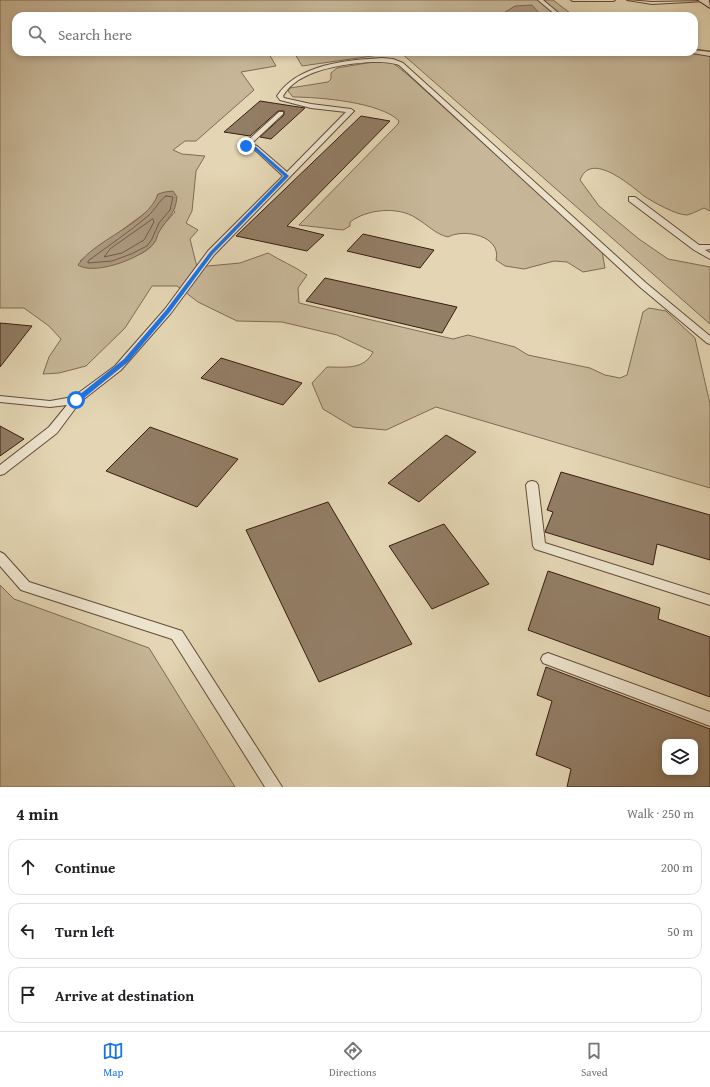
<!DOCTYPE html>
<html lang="en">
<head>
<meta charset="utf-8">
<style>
	:root { --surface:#fff; --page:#f6f6f6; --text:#202124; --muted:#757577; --line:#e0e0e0; --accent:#1a73e8 }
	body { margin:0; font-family:"Gentium Book Plus",serif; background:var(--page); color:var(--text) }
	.controls { position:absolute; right:12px; bottom:12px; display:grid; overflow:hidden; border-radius:8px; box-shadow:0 2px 6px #0003 }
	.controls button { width:36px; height:36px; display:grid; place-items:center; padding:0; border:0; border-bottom:1px solid var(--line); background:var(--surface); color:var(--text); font:20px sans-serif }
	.stop { position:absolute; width:12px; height:12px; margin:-9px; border:3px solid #1a73e8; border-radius:50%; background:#fff }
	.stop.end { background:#1a73e8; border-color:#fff; box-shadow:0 1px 4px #0008 }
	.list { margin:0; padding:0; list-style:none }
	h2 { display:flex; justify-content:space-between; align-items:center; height:52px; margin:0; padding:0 16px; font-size:17px }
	h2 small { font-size:13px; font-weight:400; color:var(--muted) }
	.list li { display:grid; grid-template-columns:26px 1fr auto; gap:12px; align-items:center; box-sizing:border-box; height:56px; margin:0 8px 8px; padding:0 8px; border:1px solid var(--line); border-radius:12px }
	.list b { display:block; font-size:15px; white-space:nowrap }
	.list em { font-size:13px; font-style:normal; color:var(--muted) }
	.icon { flex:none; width:22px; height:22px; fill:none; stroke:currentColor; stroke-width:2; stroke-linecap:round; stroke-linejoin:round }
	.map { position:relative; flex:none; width:710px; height:787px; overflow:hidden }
	.search { position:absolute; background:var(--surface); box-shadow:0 2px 6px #0003; left:12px; right:12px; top:12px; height:44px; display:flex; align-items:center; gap:10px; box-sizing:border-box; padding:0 14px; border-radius:12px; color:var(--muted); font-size:15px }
	.sheet { height:244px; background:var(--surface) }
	nav { display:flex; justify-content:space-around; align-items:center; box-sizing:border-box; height:56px; border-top:1px solid var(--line); background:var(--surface); font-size:11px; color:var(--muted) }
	nav a { display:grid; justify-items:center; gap:2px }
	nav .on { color:var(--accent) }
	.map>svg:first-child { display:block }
</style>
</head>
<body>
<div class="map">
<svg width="710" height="787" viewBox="0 0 710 787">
	<rect width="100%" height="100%" fill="#e4d6b4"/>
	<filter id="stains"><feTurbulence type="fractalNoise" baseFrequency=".005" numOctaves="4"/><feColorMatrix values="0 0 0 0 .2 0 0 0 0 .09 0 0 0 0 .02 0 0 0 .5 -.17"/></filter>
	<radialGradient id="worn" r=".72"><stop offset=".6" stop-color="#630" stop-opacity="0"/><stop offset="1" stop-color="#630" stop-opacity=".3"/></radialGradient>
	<path fill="#c7b798" stroke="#806a54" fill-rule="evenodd" d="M0 0H553L574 16H546L540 14 500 15 502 16H16V52H264L269 54 276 66 241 72 254 90 196 141H185L173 150 182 154 205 156 196 171 192 211 186 223 198 230 190 239 197 267 240 263 268 253C281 261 294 266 307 275L298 288 299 303 453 339 468 335 515 347 528 355 590 368 605 375 620 378 627 375 643 312 649 308 666 311 695 338 710 404V488L436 407 386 430 353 427 323 409 312 383 327 367C346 367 364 370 373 352L337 335 282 322 237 321 198 302 177 286H152L125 328 86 366 59 373 43 374 49 357 61 339 49 326 24 308H0ZM158 194 175 212C169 219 161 226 157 234 156 237 156 240 154 243 140 263 103 260 80 261L145 213 155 205Z
		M694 49 710 51V211L704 208C699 210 692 214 687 215 676 215 653 202 644 196 631 186 591 150 580 180L599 206 639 239 668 259 710 267V324L400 52 302 66 294 52H694Z
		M373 62 393 63 408 75 602 251 605 268 583 272 567 262 554 261 524 269 505 266 496 260C502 236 464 228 448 237 435 234 428 225 416 218 398 206 367 209 350 222V226L343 230 299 225 398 124 399 121C381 102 318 97 293 97L288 91 290 88 328 82 331 79V73L337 68Z
		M0 585 14 599 149 648 235 787H0Z"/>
	<path fill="#aa977c" stroke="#7d6650" d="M532 5 540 14 546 16 500 15 515 6Z
		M173 191 177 197C175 215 168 217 159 232 157 235 157 240 154 243 143 258 94 276 78 265 95 239 148 224 158 194L165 192Z"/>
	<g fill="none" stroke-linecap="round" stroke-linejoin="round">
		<path stroke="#725a46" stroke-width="1" d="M166 196 173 197 170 210 159 223 152 239 147 246 131 254 112 261 88 263V261C108 246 129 232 148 216 154 211 161 198 166 196Z
			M153 219 154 222 144 240 122 253 104 257 110 249Z"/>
	</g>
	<path fill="#927d65" stroke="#391d0f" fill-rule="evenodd" d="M260 101 305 108 271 139 260 137 284 115V111H278L250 136 224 132Z
		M361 116 390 121 287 226 324 235 307 251 236 236Z
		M363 234 434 250 420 268 347 251Z
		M325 278 457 307 442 333 306 301Z
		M0 323 32 326 0 367Z
		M221 358 302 383 283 405 201 378Z
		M0 426 24 439 0 456Z
		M150 427 238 459 197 507 106 471Z
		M446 435 476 452 419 502 388 483Z
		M561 472 710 515V560L657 544 653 565 545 532 553 512 547 510Z
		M328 502 412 644 319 682 246 530Z
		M444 524 489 584 432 609 389 546Z
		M548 571 660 608 658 619 710 637V697L528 630Z
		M546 667 710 729V787H567L571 769 536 755 552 701 537 695ZM665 742H695V772H665Z"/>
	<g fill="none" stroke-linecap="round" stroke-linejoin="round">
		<g stroke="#644b38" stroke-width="2">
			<path id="service" d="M538 0H543L562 16H557Z
				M571 0H615L613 1H573Z
				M627 0 652 2 706 1 652 4Z
				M694 50 710 52V56L692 53Z
				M382 58 393 59 403 63 646 283 710 336V344L707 343 640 287 399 65C379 57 325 66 306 76 297 80 288 87 283 96L284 98 311 104 351 109 354 111 353 112 214 255 171 313 121 370 80 402 57 433 4 474 0 475V465L49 427 67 405 50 407 0 402V396L50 401 73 397 115 366 165 309 208 251 283 176 253 148 244 146V144L279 112H283V114L251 144 257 146 287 172 346 112 311 108 280 100 277 96C298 64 347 60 382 58Z
				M629 197H635L699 245H710V249L705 250 710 253V259L694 250 629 201Z
				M532 481 536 482 538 485 545 543 710 595V605L535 549 533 546 526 485 528 482Z
				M0 552 4 554 29 582 182 631 282 787H265L172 639 21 590 0 566Z
				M548 653 710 712V726L543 663 541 659 543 655Z"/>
		</g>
		<g stroke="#391d0f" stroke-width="2">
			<path id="secondary" d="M698 0H709L710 8Z"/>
		</g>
		<use href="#service" fill="#ede4ce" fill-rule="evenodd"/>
		<use href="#secondary" fill="#ede4ce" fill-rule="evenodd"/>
	</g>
	<path fill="#1a73e8" d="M246 144 256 147 289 176 213 254 170 312 128 362 79 402H74V399L124 359 166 310 210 252 284 176 253 148 244 146Z"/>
	<rect width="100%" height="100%" filter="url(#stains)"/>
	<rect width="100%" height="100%" fill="url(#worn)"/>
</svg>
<div class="controls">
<button><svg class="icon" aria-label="layers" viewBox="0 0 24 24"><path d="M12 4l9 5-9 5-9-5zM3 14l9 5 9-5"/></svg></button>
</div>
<div class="stop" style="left:76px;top:400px"></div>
<div class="stop end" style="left:246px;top:146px"></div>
<div class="search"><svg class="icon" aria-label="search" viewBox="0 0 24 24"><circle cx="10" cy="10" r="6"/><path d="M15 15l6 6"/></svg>Search here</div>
</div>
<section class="sheet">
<h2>4 min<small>Walk · 250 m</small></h2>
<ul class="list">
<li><svg class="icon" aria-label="ahead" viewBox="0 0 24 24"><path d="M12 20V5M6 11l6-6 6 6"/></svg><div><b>Continue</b></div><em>200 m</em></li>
<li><svg class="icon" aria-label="left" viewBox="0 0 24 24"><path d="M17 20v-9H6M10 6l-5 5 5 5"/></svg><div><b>Turn left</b></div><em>50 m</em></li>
<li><svg class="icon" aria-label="arrive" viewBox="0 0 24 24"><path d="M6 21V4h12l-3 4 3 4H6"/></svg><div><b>Arrive at destination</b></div></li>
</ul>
</section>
<nav>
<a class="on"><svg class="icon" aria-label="map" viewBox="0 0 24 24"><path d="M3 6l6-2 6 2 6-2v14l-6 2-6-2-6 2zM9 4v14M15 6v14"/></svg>Map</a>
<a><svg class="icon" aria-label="directions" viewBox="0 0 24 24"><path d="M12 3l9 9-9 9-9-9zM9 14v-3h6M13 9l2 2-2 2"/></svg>Directions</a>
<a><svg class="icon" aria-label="saved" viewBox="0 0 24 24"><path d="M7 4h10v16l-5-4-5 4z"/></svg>Saved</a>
</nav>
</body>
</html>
